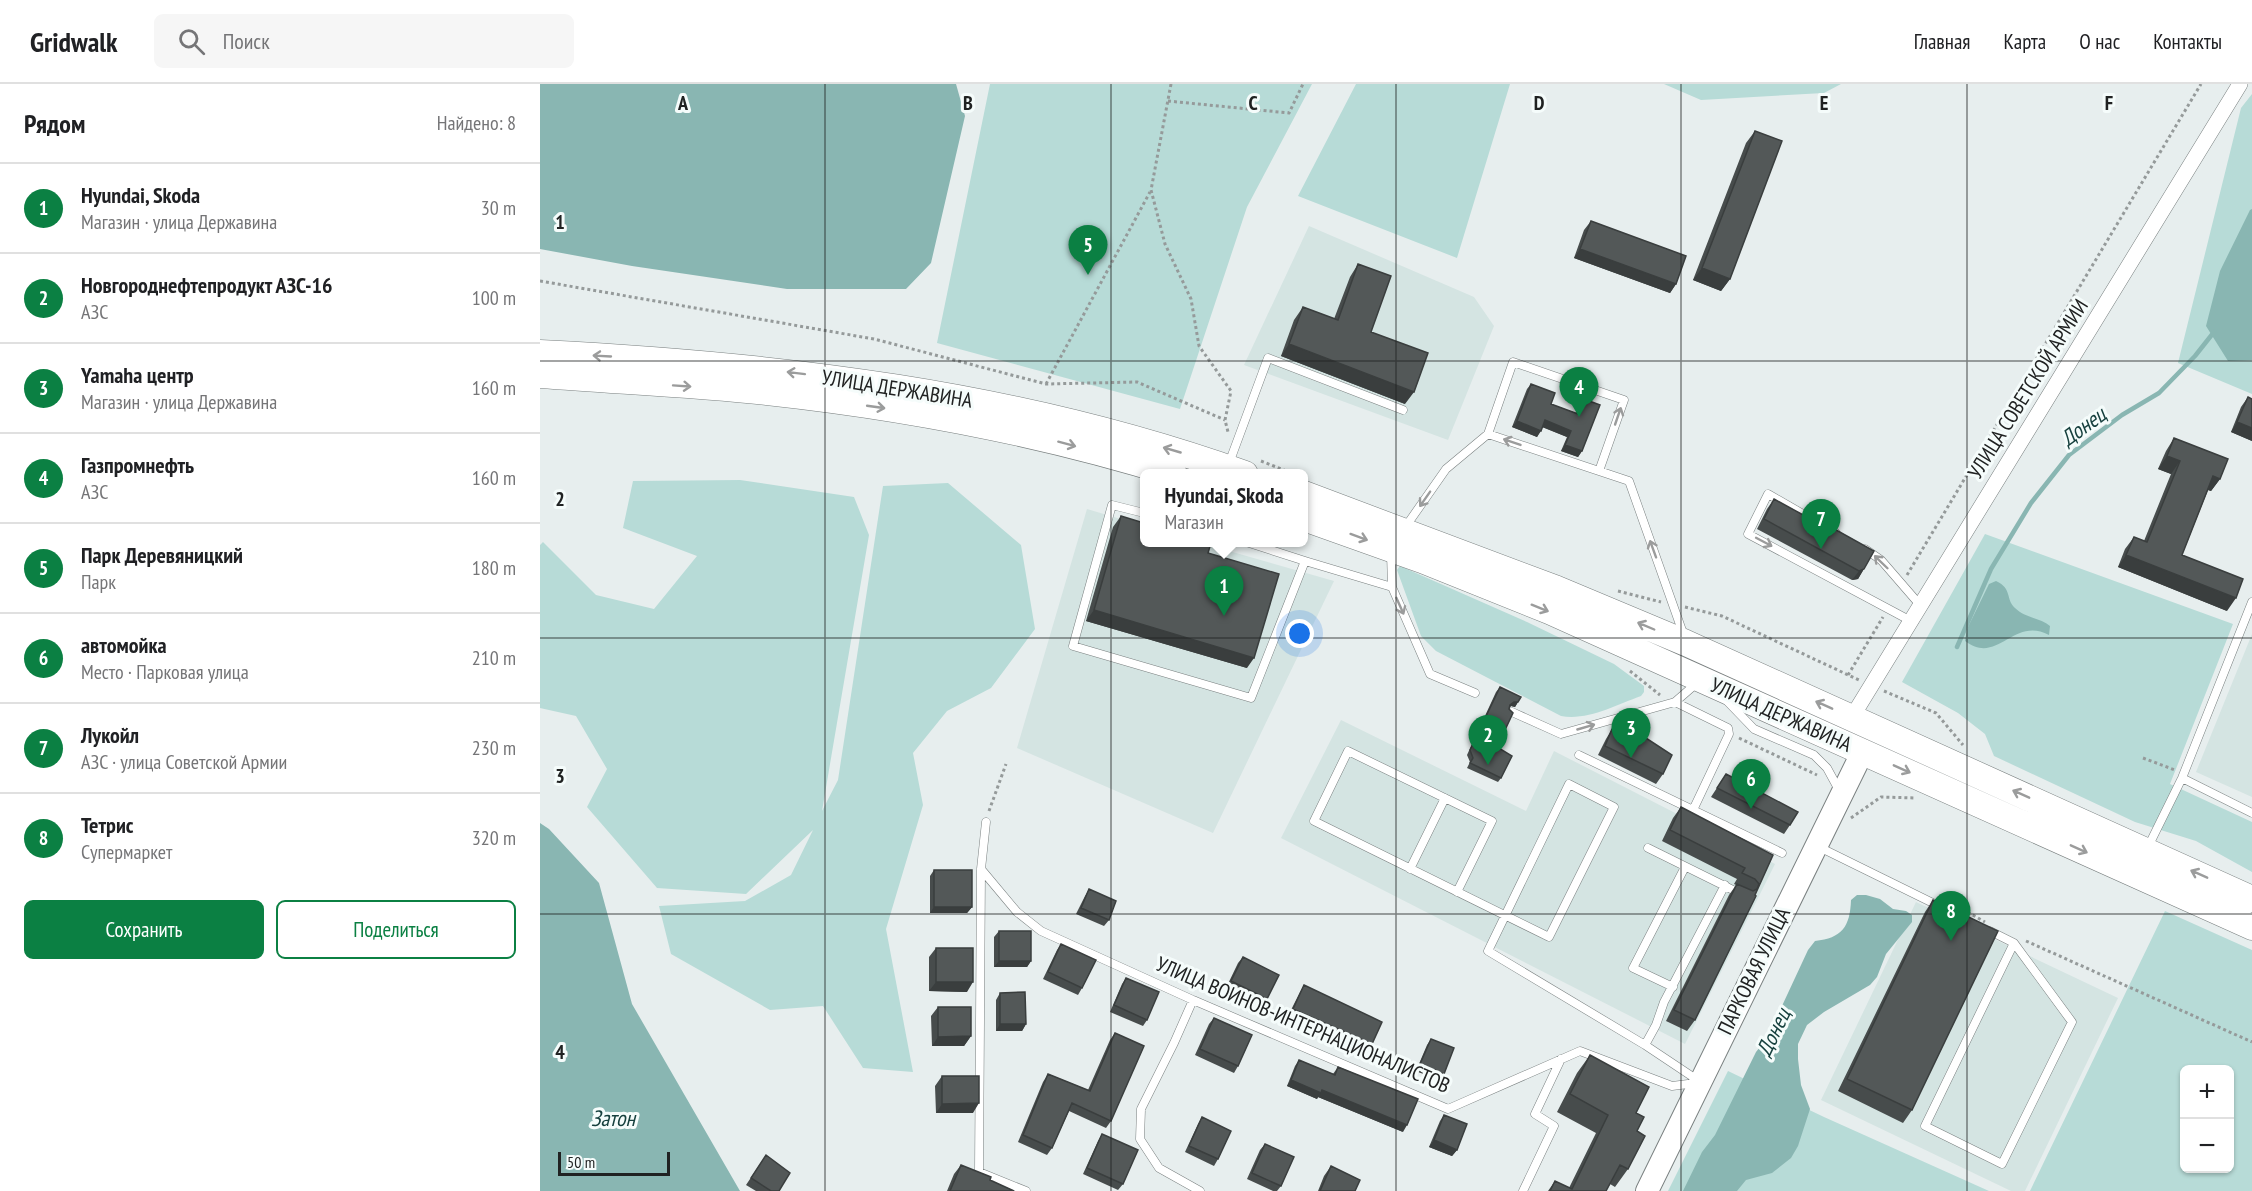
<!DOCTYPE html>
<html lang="ru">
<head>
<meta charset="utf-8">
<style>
	:root { --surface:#fff; --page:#f6f6f6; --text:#202124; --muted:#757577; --line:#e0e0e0; --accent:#0b8043 }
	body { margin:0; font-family:"PT Sans Narrow",sans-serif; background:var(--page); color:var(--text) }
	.controls { position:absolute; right:18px; bottom:18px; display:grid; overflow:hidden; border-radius:9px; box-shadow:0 2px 4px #0004 }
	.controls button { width:54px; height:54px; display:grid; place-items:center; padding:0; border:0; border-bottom:2px solid var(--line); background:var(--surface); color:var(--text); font:30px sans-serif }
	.scale { position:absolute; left:18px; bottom:15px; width:112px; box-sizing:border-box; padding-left:6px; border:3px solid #202222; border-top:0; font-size:16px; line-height:21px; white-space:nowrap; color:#202222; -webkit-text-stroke:4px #f5fcfb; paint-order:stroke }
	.you { position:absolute; left:760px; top:550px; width:21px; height:21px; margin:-15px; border:4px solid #fff; border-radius:50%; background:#1a73e8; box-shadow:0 0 0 9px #1a73e833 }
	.badge { display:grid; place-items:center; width:39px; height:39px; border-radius:50%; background:var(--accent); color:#fff; font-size:20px; font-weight:700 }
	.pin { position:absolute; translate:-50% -50px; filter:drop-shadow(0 2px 3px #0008) }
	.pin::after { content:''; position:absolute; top:32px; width:21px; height:18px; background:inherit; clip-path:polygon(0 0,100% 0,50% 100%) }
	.popup { position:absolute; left:600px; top:385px; width:168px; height:78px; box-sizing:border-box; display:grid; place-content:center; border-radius:9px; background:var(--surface); filter:drop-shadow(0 2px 4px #0005); font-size:20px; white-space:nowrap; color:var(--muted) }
	.popup b { font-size:22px; color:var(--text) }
	.popup::after { content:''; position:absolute; left:50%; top:100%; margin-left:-12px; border:12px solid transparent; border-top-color:var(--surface) }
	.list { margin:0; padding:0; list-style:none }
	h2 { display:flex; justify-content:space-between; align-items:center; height:78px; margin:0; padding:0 24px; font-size:26px }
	h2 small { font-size:20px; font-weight:400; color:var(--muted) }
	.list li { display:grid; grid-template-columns:39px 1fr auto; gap:18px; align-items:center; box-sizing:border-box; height:90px; padding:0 24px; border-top:2px solid var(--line) }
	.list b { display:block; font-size:22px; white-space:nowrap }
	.list p { margin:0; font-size:20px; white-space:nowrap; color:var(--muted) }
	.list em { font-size:20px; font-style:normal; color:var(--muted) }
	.actions { display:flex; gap:12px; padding:18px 24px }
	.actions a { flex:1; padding:14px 0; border:2px solid var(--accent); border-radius:9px; text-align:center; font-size:21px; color:var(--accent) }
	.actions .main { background:var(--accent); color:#fff }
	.icon { flex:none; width:33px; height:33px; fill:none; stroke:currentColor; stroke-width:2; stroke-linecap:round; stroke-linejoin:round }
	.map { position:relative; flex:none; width:1712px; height:1107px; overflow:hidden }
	header { display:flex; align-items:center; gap:36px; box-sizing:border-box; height:84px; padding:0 30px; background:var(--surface); border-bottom:2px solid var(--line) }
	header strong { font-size:28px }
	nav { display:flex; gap:33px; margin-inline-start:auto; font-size:21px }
	.search { width:420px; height:54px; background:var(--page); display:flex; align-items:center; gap:15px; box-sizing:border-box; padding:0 21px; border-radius:9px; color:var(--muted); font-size:22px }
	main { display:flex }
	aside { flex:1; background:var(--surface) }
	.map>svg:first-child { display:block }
</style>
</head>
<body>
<header>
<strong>Gridwalk</strong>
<div class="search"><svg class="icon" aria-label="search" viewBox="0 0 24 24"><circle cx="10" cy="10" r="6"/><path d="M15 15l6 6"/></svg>Поиск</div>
<nav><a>Главная</a><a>Карта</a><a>О нас</a><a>Контакты</a></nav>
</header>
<main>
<aside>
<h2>Рядом<small>Найдено: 8</small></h2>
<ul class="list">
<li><span class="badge">1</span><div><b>Hyundai, Skoda</b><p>Магазин · улица Державина</p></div><em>30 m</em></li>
<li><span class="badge">2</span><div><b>Новгороднефтепродукт АЗС-16</b><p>АЗС</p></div><em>100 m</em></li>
<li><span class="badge">3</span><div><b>Yamaha центр</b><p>Магазин · улица Державина</p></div><em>160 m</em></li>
<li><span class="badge">4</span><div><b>Газпромнефть</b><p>АЗС</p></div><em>160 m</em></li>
<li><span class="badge">5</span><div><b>Парк Деревяницкий</b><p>Парк</p></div><em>180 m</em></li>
<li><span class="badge">6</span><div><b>автомойка</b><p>Место · Парковая улица</p></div><em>210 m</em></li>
<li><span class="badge">7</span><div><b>Лукойл</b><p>АЗС · улица Советской Армии</p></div><em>230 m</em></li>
<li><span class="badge">8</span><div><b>Тетрис</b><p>Супермаркет</p></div><em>320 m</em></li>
</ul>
<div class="actions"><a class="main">Сохранить</a><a>Поделиться</a></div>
</aside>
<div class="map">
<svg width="1712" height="1107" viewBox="0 0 1712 1107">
	<rect width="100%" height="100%" fill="#e7eeee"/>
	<path fill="#d4e4e2" d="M769 142 934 213 954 242 908 356 704 281Z
		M547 425 604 442V458L661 459 794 497 673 749 477 664Z
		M1712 550V713L1656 688Z
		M801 636 986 727 1014 667 1235 780 1145 960 741 754Z
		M1376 818 1578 914 1485 1107H1471L1281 1016Z"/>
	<path fill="#b7dbd7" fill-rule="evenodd" d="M450 0H772L707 123 640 325 397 259Z
		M816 0H970L917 174 758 112Z
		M1124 0H1301L1284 9 1161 16Z
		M1712 10V310L1638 279 1701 24Z
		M200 396 314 413 329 451 282 727 298 696 343 402 408 399 481 461 495 545 451 604 407 627 373 669 383 721 346 845 373 988 323 984 283 922 230 926 131 870 119 822 205 817 251 791 273 746 206 810 117 804 47 723 67 685 36 632 0 624V461L3 458 56 511 114 525 157 472 83 444 93 397Z
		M1445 450 1693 540 1630 700 1712 738V788L1656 757 1595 738 1454 672 1445 650 1418 629 1362 598Z
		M860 482 987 538 1074 580 1104 602V608L1101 612C1076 621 1047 637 1021 632L896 567 881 552 857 486Z
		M1625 827 1712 866V1107H1490ZM1644 986H1690V1084H1644Z
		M1188 987 1284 1033 1449 1107H1128Z"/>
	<path fill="#89b6b2" d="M0 0H416L425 32 391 179 366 205H247L92 182 0 165Z
		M1712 125V276L1688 277 1666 242 1680 187 1710 126Z
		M1456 497C1473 505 1465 515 1475 524 1485 534 1501 534 1510 542L1509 551C1473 532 1458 582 1425 557L1427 545 1449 500Z
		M0 739 9 745 59 799 92 920 200 1107H0Z
		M1317 811H1326L1340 815 1353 825 1366 827 1372 831V838L1346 870 1337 893 1330 901 1284 928 1267 941 1258 960V975L1261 1001 1270 1025 1258 1062 1251 1074 1232 1089 1206 1096 1197 1107H1143L1162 1068 1175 1051 1216 968 1227 954 1268 866 1275 857C1302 854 1310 843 1311 816Z"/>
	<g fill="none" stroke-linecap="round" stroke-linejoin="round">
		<path stroke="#89b6b2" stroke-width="4.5" d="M1417 563 1451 485 1491 419 1529 371 1582 331 1619 309 1655 272 1674 248"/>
		<g stroke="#7a8080" stroke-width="9">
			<path id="lane" d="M948 350 973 278 1084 316 1059 387
				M688 382 728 274 863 326
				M604 429 572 421 533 562 711 614 765 477 706 458
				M864 445 906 385 948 350 1089 397 1144 552
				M1296 449 1228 410 1208 450 1371 537
				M1325 465 1341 476 1380 521
				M851 469 852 503 890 590 935 609
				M765 477 852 503
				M1187 617 1214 645 1274 671 1287 684 1299 706
				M1135 618 1188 644 1189 650 1153 726
				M972 628 1021 650 1135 618 1158 598
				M1039 671 1242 769
				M1642 694 1712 729
				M446 738 441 785 439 1088 486 1107
				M1277 762 1401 823
				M1108 764 1201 810
				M1607 765 1642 694 1712 518
				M441 785 477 828 501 847 653 916 908 1025 1040 967 1132 1002 1156 999
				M870 785 905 714
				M917 808 952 737 808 667 774 737 1009 853 1074 723 1029 700 948 867 1105 961 1159 997
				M1450 847 1474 859 1532 938 1462 1080 1385 1042 1474 859
				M1133 903 1093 884 1145 783
				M653 916 634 959 601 1025 600 1055 619 1084 660 1107
				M1105 961 1116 941 1124 918 1185 801
				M983 1107 1014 1042 995 1030 1021 975"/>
		</g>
		<g stroke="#7a8080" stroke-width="16">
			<path id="street" d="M1312 633 1700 0"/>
		</g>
		<g stroke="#7a8080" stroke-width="24">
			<path id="secondary" d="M1107 1107 1323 667"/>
		</g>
		<g stroke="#7a8080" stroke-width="27">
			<path id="primary" d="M0 269C239 281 478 309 705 390
				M0 291C76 297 152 300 227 308 365 323 502 349 634 390
				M764 410 1017 505 1146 559 1712 815
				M764 434 882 476 1009 527 1712 843"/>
		</g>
		<path stroke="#959a9a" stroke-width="3" stroke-dasharray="3 3" stroke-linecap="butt" d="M631 0 611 106 625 160 651 215 659 262 691 307 685 336 688 348
			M628 17 749 29 763 0
			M0 197 334 255 506 300 597 298 685 336
			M506 300 610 108
			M721 377 754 390
			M1367 491 1661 0
			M1078 507 1121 518
			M1145 523 1182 532 1319 596
			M1090 587 1120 611
			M1308 591 1343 533
			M1344 607 1396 629 1423 661
			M1199 654 1277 691
			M1603 674 1635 686
			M449 727 466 680
			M1311 734 1341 713 1376 714
			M1412 819 1445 838
			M1486 857 1712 958"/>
		<use href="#lane" stroke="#fff" stroke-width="8"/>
		<use href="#street" stroke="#fff" stroke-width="15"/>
		<use href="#secondary" stroke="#fff" stroke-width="22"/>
		<use href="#primary" stroke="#fff" stroke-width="26"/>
	</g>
	<path fill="#474c4c" d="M1215 47 1190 195 1181 207 1153 196 1206 59Z
		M1051 137 1136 200 1130 209 1034 174 1044 146Z
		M818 180 831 248 865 320 741 272 754 236 763 223 794 235 810 193Z
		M991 300 1011 320 1036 329 1040 321 1044 315 1042 367 1038 373 1021 367 1027 353 1002 343 997 353 972 343 987 305Z
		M1708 313 1712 357 1691 348 1701 323Z
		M1634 354 1680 395 1671 407 1668 406 1642 471 1687 527 1578 483 1585 465 1594 453 1604 457 1631 390 1618 385 1626 367Z
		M1234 415 1287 444 1334 467 1318 495 1312 496 1217 445 1227 425Z
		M581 432 668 469 707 584 546 537 573 443Z
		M960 603 978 618 975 623 971 622 970 623 957 663 961 694 958 698 927 684 930 678 927 671 956 608Z
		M1072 645 1123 690 1116 700 1058 671 1066 655Z
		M1186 690 1250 741 1244 750 1171 713Z
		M1141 723 1233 771 1155 936 1147 947 1126 937 1189 811 1196 801 1194 800 1197 795 1122 757 1133 734Z
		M394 786 432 823 427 829H390V792Z
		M549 805 569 836 564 842 536 830 545 812Z
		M1393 816 1372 1026 1363 1039 1298 1007 1385 828Z
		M459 847 491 877 487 883H454V853Z
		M521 860 542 904 538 911 503 895 517 866Z
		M396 864 427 908 389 907V873Z
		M703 873 727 915 722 922 686 904 698 879Z
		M586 894 607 936 603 942 570 928 582 900Z
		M764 901 832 960 828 966 748 932 760 908Z
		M460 909 486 940 482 947H456V916Z
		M398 923 431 952 424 962H392L391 932Z
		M674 934 698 982 694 989 655 971 669 940Z
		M575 949 571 1037 566 1044 529 1027 512 1064 507 1071 478 1058 503 998 508 990 548 1006 570 956Z
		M891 955 899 996 876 987 887 961Z
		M1050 971 1096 1029 1097 1047 1088 1085 1075 1103 1070 1100 1066 1107H1008L1015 1097 1029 1104 1056 1049 1017 1028 1037 989Z
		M759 976 793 990 798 983 863 1048 778 1013 777 1015 747 1002 755 982Z
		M402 992 433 1029H396L395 1002Z
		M904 1031 917 1066 912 1072 889 1063 900 1037Z
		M662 1033 678 1075 674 1082 645 1068 658 1040Z
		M562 1050 583 1100 578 1106 543 1090 558 1057Z
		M725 1060 741 1102 737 1107H733L707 1095 720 1066Z
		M226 1071 239 1107H216L206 1101Z
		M421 1081 450 1096 474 1107H407L414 1090Z
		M791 1082 815 1107H778L784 1092Z"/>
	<path fill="#3a3e3e" d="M1040 165 1136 200 1130 209 1034 174Z
		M1162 184 1190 195 1181 207 1153 196Z
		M749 260 874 308 865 320 741 272Z
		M1005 336 1031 347 1027 353 1000 342Z
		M977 337 1001 347 997 353 972 343Z
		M1697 338 1712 344V357L1691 348Z
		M1025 361 1042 367 1038 373 1021 367Z
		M1627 372 1640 377 1631 390 1618 385Z
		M1673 392 1680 395 1671 407 1665 405Z
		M1586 471 1696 514 1687 527 1578 483Z
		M1324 485 1318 495 1312 496 1319 487Z
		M554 526 714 574 707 584 546 537Z
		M974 618H978L975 623 971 622 967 625 970 621Z
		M394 823H432L427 829H390Z
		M459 877H491L487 883H454Z
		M396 898H433L427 908 389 907Z
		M460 940H486L482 947H456Z
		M431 952 424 962H392L398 953Z
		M880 980 904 990 899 996 876 987Z
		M751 996 782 1006 867 1041 863 1048 778 1013 777 1015 747 1002Z
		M439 1019 433 1029H396L402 1020Z
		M894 1056 917 1066 912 1072 889 1063Z"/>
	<path fill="#535858" stroke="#3a3e3e" stroke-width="1.5" d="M1215 47 1242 57 1190 195 1162 184Z
		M1051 137 1146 172 1136 200 1040 165Z
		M818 180 851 192 831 248 888 269 874 308 749 260 763 223 798 236Z
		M991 300 1015 309 1011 320 1038 330 1044 315 1060 321 1042 367 1025 361 1031 347 1005 336 1001 347 977 337Z
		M1708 313 1712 315V344L1697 338Z
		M1634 354 1688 375 1680 395 1673 392 1642 471 1703 495 1696 514 1586 471 1594 453 1607 458 1640 377 1627 372Z
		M1234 415 1287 444 1289 442 1334 467 1324 485 1319 487 1224 435Z
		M581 432 604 439V459H671L668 469 739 490 714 574 554 526Z
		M960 603 981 613 978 618H974L970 621 969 625 973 629 957 663 972 672 961 694 930 679 933 674 930 666Z
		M1086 641 1132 671 1123 690 1065 662 1072 645 1077 642Z
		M1186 690 1258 728 1250 741 1177 704Z
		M1141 723 1233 771 1215 811 1216 812 1155 936 1134 926 1197 800 1213 807 1217 805 1219 800 1215 795 1202 789 1205 784 1130 746Z
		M394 786H432V823H394Z
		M549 805 576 817 569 836 541 824Z
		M1393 816 1458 847 1372 1026 1307 995Z
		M459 847H491V877H459Z
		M521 860 556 876 542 904 508 888Z
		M396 864H433V898H396Z
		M703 873 739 891 727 915 691 897Z
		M586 894 619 908 607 936 574 921Z
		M764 901 842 938 832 960 753 925Z
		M485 908 486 940H460V909Z
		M398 923H431V952L398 953Z
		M674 934 712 951 698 982 660 965Z
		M575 949 604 962 571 1037 532 1019 512 1064 483 1051 508 990 550 1007Z
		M891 955 914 964 904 990 880 980Z
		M1050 971 1109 1003 1096 1029 1104 1033 1097 1047 1105 1052 1088 1085 1080 1081 1066 1107H1010L1015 1097 1032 1105 1068 1031 1030 1010Z
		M759 976 795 991 798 983 878 1015 867 1041 782 1006 781 1009 751 996Z
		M402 992H439V1019L402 1020Z
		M904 1031 927 1040 917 1066 894 1056Z
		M662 1033 691 1047 678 1075 649 1062Z
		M562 1050 598 1066 583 1100 547 1084Z
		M725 1060 754 1073 741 1102 712 1089Z
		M226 1071 250 1089 239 1107H231L211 1094Z
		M421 1081 451 1093 450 1096 474 1107H410Z
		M791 1082 820 1096 815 1107H780Z"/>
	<defs><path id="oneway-shaft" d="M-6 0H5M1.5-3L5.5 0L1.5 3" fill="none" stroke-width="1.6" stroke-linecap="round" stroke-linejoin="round" transform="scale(1.5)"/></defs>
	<g stroke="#9b9c9c">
		<use href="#oneway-shaft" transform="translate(62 272) rotate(-177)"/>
		<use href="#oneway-shaft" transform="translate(256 289) rotate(-173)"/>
		<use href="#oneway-shaft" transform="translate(142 302) rotate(4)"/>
		<use href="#oneway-shaft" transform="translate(336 323) rotate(8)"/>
		<use href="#oneway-shaft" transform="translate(1078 332) rotate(-71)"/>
		<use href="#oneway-shaft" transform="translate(972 358) rotate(-161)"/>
		<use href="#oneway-shaft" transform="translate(527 360) rotate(15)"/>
		<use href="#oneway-shaft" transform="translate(632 366) rotate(-164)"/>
		<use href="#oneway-shaft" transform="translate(885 415) rotate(125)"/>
		<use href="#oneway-shaft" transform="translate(819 453) rotate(20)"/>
		<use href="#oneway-shaft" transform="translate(1224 458) rotate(28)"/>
		<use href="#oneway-shaft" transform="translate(1113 465) rotate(-110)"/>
		<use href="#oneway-shaft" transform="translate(1341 478) rotate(-136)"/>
		<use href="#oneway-shaft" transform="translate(860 522) rotate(66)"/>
		<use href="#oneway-shaft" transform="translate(1000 524) rotate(22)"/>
		<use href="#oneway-shaft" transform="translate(1106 542) rotate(-157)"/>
		<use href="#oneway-shaft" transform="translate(1284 621) rotate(-156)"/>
		<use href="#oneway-shaft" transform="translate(1046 643) rotate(-16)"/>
		<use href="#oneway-shaft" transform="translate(1362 685) rotate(24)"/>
		<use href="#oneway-shaft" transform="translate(1481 710) rotate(-156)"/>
		<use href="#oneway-shaft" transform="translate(1539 765) rotate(24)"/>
		<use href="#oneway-shaft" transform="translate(1659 790) rotate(-156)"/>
	</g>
	<path fill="none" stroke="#202222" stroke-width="1.5" stroke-opacity="0.55" d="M285 0V1107M571 0V1107M856 0V1107M1141 0V1107M1427 0V1107M0 277H1712M0 554H1712M0 830H1712"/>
	<g text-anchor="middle" stroke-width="6" stroke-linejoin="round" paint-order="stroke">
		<g font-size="21" fill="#202222" stroke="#f5fcfb">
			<text transform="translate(357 305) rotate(9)" y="7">УЛИЦА ДЕРЖАВИНА</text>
			<text transform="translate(1488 305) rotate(-58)" y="7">УЛИЦА СОВЕТСКОЙ АРМИИ</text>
			<text transform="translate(1241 631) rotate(24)" y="7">УЛИЦА ДЕРЖАВИНА</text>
			<text transform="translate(1214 887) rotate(-64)" y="7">ПАРКОВАЯ УЛИЦА</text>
			<text transform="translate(763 941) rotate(23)" y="7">УЛИЦА ВОИНОВ-ИНТЕРНАЦИОНАЛИСТОВ</text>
		</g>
		<g font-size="22" font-style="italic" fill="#16403e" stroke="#f5fcfb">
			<text transform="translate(1543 342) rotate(-36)" y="8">Донец</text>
			<text transform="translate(1233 948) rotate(-64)" y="8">Донец</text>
			<text x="73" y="1042">Затон</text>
		</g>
	</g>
	<g font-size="20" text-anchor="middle" font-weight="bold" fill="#202222" stroke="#f5fcfb" stroke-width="6" stroke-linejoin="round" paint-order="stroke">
		<text x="143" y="26">A</text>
		<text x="428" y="26">B</text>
		<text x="713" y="26">C</text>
		<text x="999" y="26">D</text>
		<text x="1284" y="26">E</text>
		<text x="1569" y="26">F</text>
		<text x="20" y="145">1</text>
		<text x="20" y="422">2</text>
		<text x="20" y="699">3</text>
		<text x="20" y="975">4</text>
	</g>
</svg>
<div class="controls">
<button>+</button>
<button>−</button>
</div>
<div class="scale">50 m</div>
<div class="you"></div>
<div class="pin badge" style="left:684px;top:532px">1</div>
<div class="popup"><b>Hyundai, Skoda</b>Магазин</div>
<div class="pin badge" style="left:948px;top:681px">2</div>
<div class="pin badge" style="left:1091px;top:674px">3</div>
<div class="pin badge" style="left:1039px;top:333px">4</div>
<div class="pin badge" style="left:548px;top:191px">5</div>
<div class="pin badge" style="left:1211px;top:725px">6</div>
<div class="pin badge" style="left:1281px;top:465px">7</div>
<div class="pin badge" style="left:1411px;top:857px">8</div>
</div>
</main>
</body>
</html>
